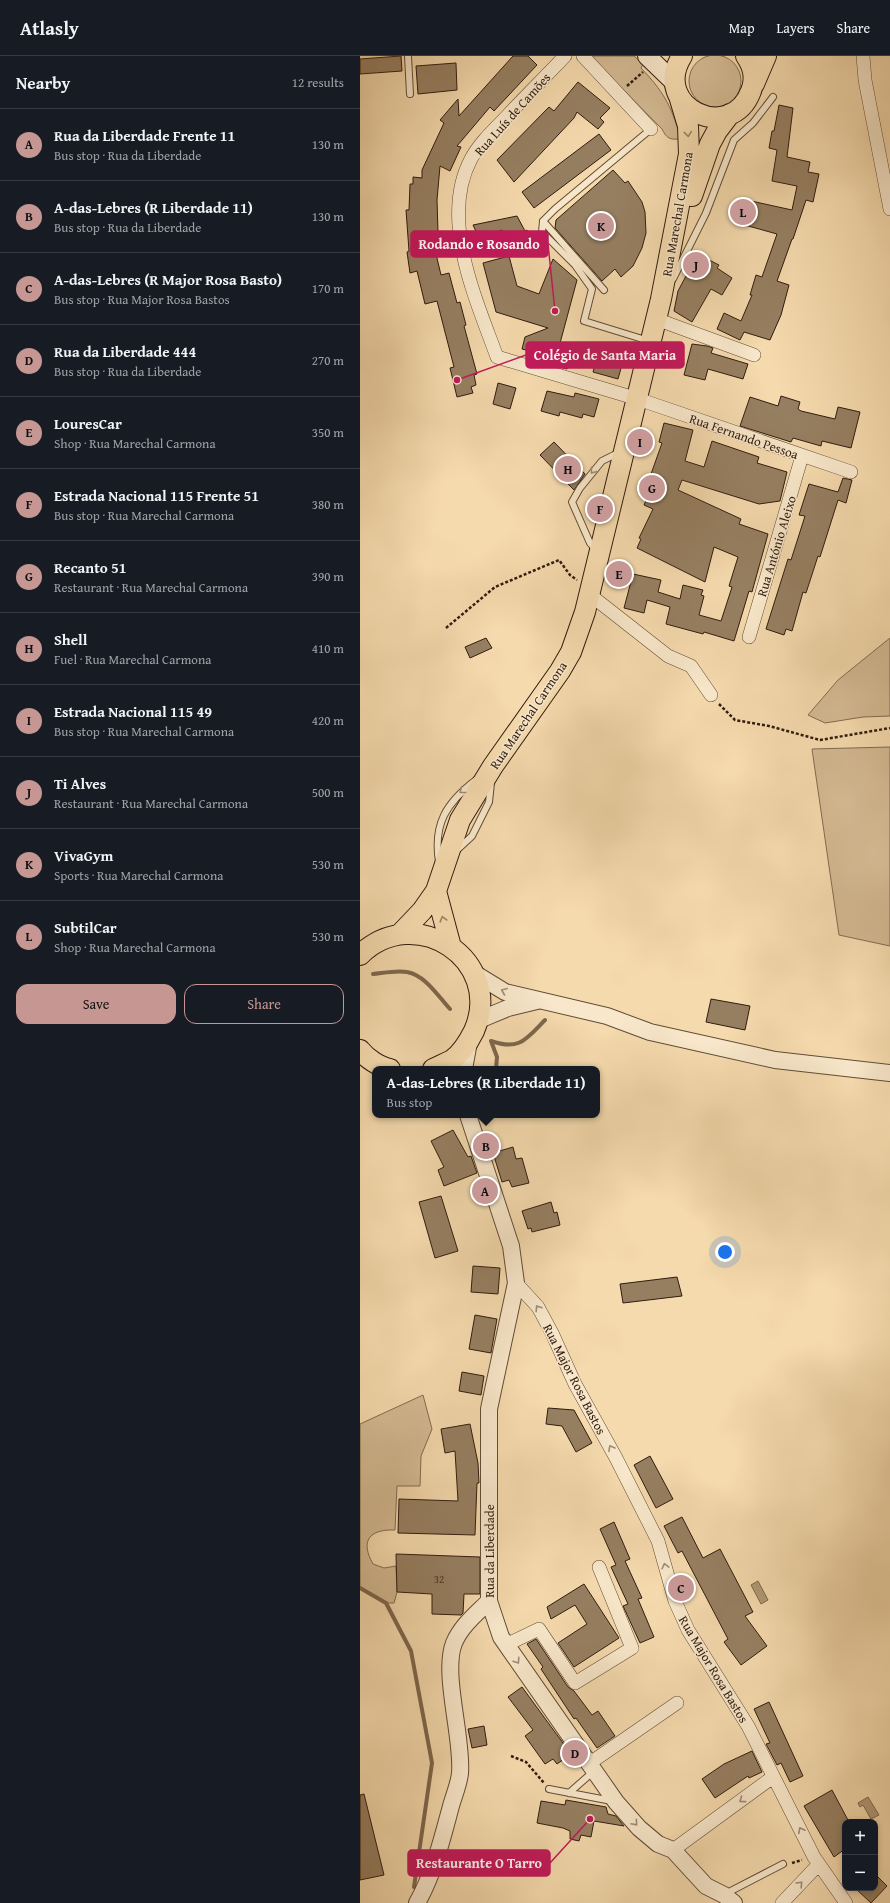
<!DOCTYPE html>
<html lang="en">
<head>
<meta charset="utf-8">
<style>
	:root { --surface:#171b24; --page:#242831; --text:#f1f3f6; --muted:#9ea1a6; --line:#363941; --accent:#c59692 }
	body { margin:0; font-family:"Gentium Book Plus",serif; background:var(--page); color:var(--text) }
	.controls { position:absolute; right:12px; bottom:12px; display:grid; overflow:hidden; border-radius:8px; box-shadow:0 2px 6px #0003 }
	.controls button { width:36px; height:36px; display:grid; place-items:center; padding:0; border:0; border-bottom:1px solid var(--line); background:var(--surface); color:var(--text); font:20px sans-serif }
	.you { position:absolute; left:365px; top:1196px; width:14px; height:14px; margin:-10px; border:3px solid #fff; border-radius:50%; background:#1a73e8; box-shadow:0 0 0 6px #1a73e833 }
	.badge { display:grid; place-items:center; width:26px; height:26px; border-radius:50%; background:var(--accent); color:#111; font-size:13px; font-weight:700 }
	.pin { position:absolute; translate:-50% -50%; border:2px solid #fff; box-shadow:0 1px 4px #0006 }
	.popup { position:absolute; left:12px; top:1010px; width:228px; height:52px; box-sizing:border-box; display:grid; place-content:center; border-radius:8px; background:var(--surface); filter:drop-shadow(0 1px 3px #0005); font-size:13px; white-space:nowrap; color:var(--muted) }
	.popup b { font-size:15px; color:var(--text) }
	.popup::after { content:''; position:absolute; left:50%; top:100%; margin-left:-8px; border:8px solid transparent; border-top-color:var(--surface) }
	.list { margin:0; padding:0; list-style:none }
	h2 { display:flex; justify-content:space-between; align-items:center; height:52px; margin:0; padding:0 16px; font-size:17px }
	h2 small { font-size:13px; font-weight:400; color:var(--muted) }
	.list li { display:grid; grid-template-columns:26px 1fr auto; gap:12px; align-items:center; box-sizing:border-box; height:72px; padding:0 16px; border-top:1px solid var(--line) }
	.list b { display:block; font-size:15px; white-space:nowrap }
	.list p { margin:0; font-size:13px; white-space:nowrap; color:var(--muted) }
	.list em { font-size:13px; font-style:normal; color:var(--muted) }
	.actions { display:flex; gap:8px; padding:12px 16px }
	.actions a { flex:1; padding:9px 0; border:1px solid var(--accent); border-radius:12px; text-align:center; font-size:14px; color:var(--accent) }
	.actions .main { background:var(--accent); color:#111 }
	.map { position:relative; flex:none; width:530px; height:1847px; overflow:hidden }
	header { display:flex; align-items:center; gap:24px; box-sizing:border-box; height:56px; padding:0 20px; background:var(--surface); border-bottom:1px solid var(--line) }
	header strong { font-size:19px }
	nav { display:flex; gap:22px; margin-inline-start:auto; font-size:14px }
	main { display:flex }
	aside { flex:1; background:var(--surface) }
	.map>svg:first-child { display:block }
</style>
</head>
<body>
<header>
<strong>Atlasly</strong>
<nav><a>Map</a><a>Layers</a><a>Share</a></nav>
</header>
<main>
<aside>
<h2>Nearby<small>12 results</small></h2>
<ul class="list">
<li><span class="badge">A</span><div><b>Rua da Liberdade Frente 11</b><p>Bus stop · Rua da Liberdade</p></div><em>130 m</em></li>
<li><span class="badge">B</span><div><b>A-das-Lebres (R Liberdade 11)</b><p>Bus stop · Rua da Liberdade</p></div><em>130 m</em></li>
<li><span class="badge">C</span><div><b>A-das-Lebres (R Major Rosa Basto)</b><p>Bus stop · Rua Major Rosa Bastos</p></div><em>170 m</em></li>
<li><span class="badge">D</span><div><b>Rua da Liberdade 444</b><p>Bus stop · Rua da Liberdade</p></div><em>270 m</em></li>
<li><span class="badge">E</span><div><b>LouresCar</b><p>Shop · Rua Marechal Carmona</p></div><em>350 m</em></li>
<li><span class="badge">F</span><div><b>Estrada Nacional 115 Frente 51</b><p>Bus stop · Rua Marechal Carmona</p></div><em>380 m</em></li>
<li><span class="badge">G</span><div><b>Recanto 51</b><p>Restaurant · Rua Marechal Carmona</p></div><em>390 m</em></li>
<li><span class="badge">H</span><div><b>Shell</b><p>Fuel · Rua Marechal Carmona</p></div><em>410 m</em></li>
<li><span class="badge">I</span><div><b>Estrada Nacional 115 49</b><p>Bus stop · Rua Marechal Carmona</p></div><em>420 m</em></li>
<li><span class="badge">J</span><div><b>Ti Alves</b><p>Restaurant · Rua Marechal Carmona</p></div><em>500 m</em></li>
<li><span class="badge">K</span><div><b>VivaGym</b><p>Sports · Rua Marechal Carmona</p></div><em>530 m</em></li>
<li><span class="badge">L</span><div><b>SubtilCar</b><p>Shop · Rua Marechal Carmona</p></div><em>530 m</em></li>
</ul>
<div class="actions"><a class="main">Save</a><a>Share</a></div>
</aside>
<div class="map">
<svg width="530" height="1847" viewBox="0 0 530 1847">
	<rect width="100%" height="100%" fill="#f5daad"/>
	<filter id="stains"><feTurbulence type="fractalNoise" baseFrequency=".005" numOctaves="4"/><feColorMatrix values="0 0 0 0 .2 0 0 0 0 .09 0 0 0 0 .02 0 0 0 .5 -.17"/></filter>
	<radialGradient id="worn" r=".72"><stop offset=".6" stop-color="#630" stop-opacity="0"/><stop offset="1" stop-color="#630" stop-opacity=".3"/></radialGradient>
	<path fill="#d4ba92" stroke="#826b50" d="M329 25a26 26 0 1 1 52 0a26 26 0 1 1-52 0Z
		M230 0H274L283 8 281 12C303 35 311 49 320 80L318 83C309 84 306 81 302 73Z
		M530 582V660L503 661 465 667 448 659 478 624Z
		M530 691V890L479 879 452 693Z
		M63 1339 72 1373 61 1400 60 1430H37L35 1474C9 1473 0 1485 13 1508L24 1512 36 1510 37 1536 34 1547H26L0 1532V1368Z"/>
	<path fill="#b29977" stroke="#7e674d" d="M398 1525 408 1544 401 1548 391 1529Z
		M508 1741 519 1759 511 1763 503 1749 500 1751 498 1747Z"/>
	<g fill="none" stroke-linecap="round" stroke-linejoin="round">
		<path stroke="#7e674d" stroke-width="4" d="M13 918C23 917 37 914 47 916 65 919 78 940 90 953
			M131 985C160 995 166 983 185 964
			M131 985 137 1001 136 1013
			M0 1532 26 1547 51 1595 72 1707 54 1831"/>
	</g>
	<path fill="#967f61" stroke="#301c0f" d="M41 0 42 15 0 18V3Z
		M153 0H168L177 9 134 55 130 51 97 90 101 91 90 115 80 110 77 144 78 177H71L81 219 89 217 97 247 100 246 106 269 104 270 117 318 114 319 116 329 111 331 113 337 97 341 90 312 94 311 77 245 65 248 57 215 50 217 47 196 49 195 46 154H49L50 128H53V121L62 122V114L84 67 80 64 98 43 99 60Z
		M96 7 97 34 58 38 56 10Z
		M218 26 250 52 240 62 244 66 238 73 217 56 214 62 154 126 137 104 189 51 194 55Z
		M419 49 433 52 427 101 450 106 448 116 459 118 453 146 446 144 433 183H432L417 225 429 229 421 259 410 284 384 276 380 284 357 273 364 257 381 265 392 239H390L396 219 402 221 417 178 374 166 382 143 432 154 437 130 412 125 417 94 409 92 412 75H414Z
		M239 78 251 94 174 152 162 136Z
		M253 114 265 127 268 125 282 146 285 156 286 177 282 192 273 210 261 221 255 213 242 225 195 172 196 164Z
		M157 160 165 175 167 174 172 186 151 194 142 174 119 182 113 169Z
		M149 200 157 230 179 238 193 203 217 224 199 291 211 294 207 313 171 303 173 296 162 293 165 281 188 272 136 256 123 207Z
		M347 203 359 209 357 212 372 222 362 239 351 233 332 266 314 255 318 235 326 220 334 223Z
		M332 288 347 290 353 292 351 297 388 308 383 323 348 313 345 324 324 319Z
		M238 298 263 305 258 323 233 316Z
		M138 327 156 332 150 353 133 348Z
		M187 335 214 341 215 337 239 343 234 361 223 358 222 362 200 356 199 360 181 355Z
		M421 340 440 346 438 353 441 355 475 363 478 351 500 356 491 392 462 385 461 390 433 382 431 386 380 370 390 341 418 350Z
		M304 367 333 374 325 405 344 411 352 385 399 401 397 407 427 416 420 445 399 448 322 424 318 434 381 463 379 468 408 478 392 536 389 535 374 585 344 576 343 578 306 568 310 551 287 544 284 557 264 552 273 518 301 524 298 536 320 543 323 529 343 534 341 539 344 540 339 559 361 565 372 531 369 530 378 501 354 491 345 526 277 492 281 483 279 482 293 453 284 449 289 438 285 435 302 387 299 386Z
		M194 386 225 418 214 434 180 399Z
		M483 422 492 424 486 447 478 444 460 501 458 500 446 537 443 536 432 575 426 573 424 579 406 573 428 503 431 504 445 460 439 459 449 428 478 436Z
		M126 582 132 592 110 602 105 591Z
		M351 943 390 950 385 974 346 966Z
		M93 1074 108 1101 111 1100 117 1117 84 1130 78 1114 84 1111 71 1085Z
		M153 1091 156 1103 162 1102 169 1127 152 1131 149 1124 142 1126 133 1097Z
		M81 1140 98 1195 75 1202 59 1146Z
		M191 1146 194 1157 197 1156 200 1169 172 1176 171 1172 168 1173 162 1155Z
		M113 1210 140 1212 138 1238 111 1236Z
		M317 1221 322 1240 263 1247 260 1228Z
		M115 1259 137 1263 131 1297 109 1293Z
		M102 1316 124 1320 121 1339 99 1335Z
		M188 1352 214 1354 232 1387 216 1396 202 1370 186 1368Z
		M110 1368 118 1407 119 1427H117L115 1479 38 1477 39 1443 98 1445 95 1395 85 1397 81 1373Z
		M290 1400 313 1443 296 1452 274 1409Z
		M322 1461 343 1502 360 1493 393 1556 385 1560 407 1590 381 1609 364 1586 368 1583 322 1495 318 1497 304 1470Z
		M254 1466 270 1503 265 1505 282 1542 278 1543 294 1581 280 1587 263 1550 268 1548 251 1511 256 1509 240 1473Z
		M36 1498 120 1501V1538H104L103 1557 101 1559 72 1558V1538L37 1536Z
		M224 1528 259 1582 214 1611 198 1587 227 1568 215 1549 191 1563 187 1551Z
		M176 1583 208 1631 214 1635 232 1659 238 1655 255 1680 237 1692 216 1662 214 1663 181 1613 183 1611 167 1588Z
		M162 1631 211 1698 197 1708 193 1703 185 1708 165 1680 173 1674 148 1641Z
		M409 1646 443 1720 430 1726 421 1707 417 1709 406 1688 410 1687 394 1653Z
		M124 1670 127 1689 112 1692 108 1673Z
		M392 1695 402 1716 389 1722 388 1720 355 1742 342 1723 364 1708Z
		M472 1734 489 1766H485V1793L474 1801 444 1750Z
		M4 1738 24 1819 0 1824V1739Z
		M206 1744 246 1751 248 1758 256 1760 264 1770 234 1765 231 1781 221 1779 219 1785 210 1783V1775L203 1772 177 1767 181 1745 205 1749Z
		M515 1818 527 1830 511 1847 495 1832H515Z"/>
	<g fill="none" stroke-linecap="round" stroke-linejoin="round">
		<g stroke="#614c36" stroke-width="8">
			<path id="service" d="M48 0 50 38
				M183 165 182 176 215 209 232 233 224 265 289 285
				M313 223 346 157 374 84 393 67 413 41
				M244 234 183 165 195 153 291 73
				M236 494 230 487 212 446 220 432 242 405 260 396
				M98 793 112 780 129 746 131 727
				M79 806C73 768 86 747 116 724
				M189 1733 252 1745
				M209 1737 234 1715
				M365 1838 423 1808"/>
		</g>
		<g stroke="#614c36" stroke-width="14">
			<path id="minor" d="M205 0C186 20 167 39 148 59 135 73 120 86 111 103 79 163 116 243 137 301L278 343 491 416
				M223 0 291 73
				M503 0 505 24 530 153
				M296 263 394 299
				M229 538 308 600 331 610 351 639
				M389 581 442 400
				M156 1227 178 1251 192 1277 215 1328 256 1402 298 1485 315 1545 328 1574 388 1670 454 1801 486 1847
				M146 1589 179 1573 215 1627 272 1592 239 1511
				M230 1707 317 1647
				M313 1794 413 1721
				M422 1847 459 1808"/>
		</g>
		<g stroke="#614c36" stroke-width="18">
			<path id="tertiary" d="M114 917 145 936 247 960 290 976 415 1004 530 1017
				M119 964 148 952 177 945
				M104 1013 109 986
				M108 1059 151 1190 156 1227 129 1353V1545L141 1581 256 1746 279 1772 298 1788 313 1794 346 1830 364 1839 374 1847
				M57 1847C74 1817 82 1783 91 1750 94 1739 99 1728 100 1717 103 1682 82 1617 94 1587 101 1570 116 1558 129 1545"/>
		</g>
		<g stroke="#301c0f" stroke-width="20">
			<path id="secondary" d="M287 0 315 27"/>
		</g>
		<g stroke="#301c0f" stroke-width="22">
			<path id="primary" d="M322 0C290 51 371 89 391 35 396 23 393 10 386 0
				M394 28 406 0
				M332 140 350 88 357 75 370 58
				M76 835 91 891
				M40 878 62 855 76 835 100 764 133 710 200 615 211 596 225 556 301 243 329 98 328 70 319 40
				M0 899C55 845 145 904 114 975 109 985 102 997 92 1004 86 1007 79 1010 73 1013
				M0 994C7 1003 20 1011 30 1013"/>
		</g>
		<path stroke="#301c0f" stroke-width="2.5" stroke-dasharray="3 2" stroke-linecap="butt" d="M267 30 283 16
			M86 572 135 531 199 504 210 519 217 524
			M359 648 375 664 409 670 460 684 530 672
			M151 1700 166 1706 184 1727
			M432 1807 442 1804"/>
		<use href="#service" stroke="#f8e7ca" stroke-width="6"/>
		<use href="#minor" stroke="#f8e7ca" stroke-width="13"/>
		<use href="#tertiary" stroke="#f8e7ca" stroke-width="16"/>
		<use href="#secondary" stroke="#f8e7ca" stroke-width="18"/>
		<use href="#primary" stroke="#f5daad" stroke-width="20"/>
	</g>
	<defs><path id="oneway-chevron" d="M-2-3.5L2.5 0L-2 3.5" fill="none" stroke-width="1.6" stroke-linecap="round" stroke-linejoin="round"/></defs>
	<g stroke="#9c8466">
		<use href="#oneway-chevron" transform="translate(328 78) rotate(84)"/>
		<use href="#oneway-chevron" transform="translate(83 863) rotate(-105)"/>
	</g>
	<g stroke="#9e8c76">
		<use href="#oneway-chevron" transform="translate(233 415) rotate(128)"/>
		<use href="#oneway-chevron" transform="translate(102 735) rotate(141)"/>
		<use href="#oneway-chevron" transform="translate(144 935) rotate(-158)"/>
		<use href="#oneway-chevron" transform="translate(178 1252) rotate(-123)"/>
		<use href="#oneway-chevron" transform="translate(251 1392) rotate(-119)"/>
		<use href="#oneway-chevron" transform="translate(305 1510) rotate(-104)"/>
		<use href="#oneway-chevron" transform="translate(157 1605) rotate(56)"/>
		<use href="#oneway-chevron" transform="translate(382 1744) rotate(144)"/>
		<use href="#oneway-chevron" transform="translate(275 1767) rotate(49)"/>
		<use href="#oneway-chevron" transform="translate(441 1774) rotate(-117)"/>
		<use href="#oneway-chevron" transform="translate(440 1828) rotate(-46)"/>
	</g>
	<g text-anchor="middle" stroke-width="3" stroke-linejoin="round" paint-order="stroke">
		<g font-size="11" fill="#4a3524">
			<text x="79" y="1527">32</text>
		</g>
		<g font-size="13" fill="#301c0f" stroke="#f8e7ca">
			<text transform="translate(152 58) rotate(-48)" y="5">Rua Luís de Camões</text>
			<text transform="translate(317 158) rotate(-80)" y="5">Rua Marechal Carmona</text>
			<text transform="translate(384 380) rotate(19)" y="5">Rua Fernando Pessoa</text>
			<text transform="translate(416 490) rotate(-73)" y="5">Rua António Aleixo</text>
			<text transform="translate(168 659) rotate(-56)" y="5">Rua Marechal Carmona</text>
			<text transform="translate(215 1323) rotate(63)" y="5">Rua Major Rosa Bastos</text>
			<text transform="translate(129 1495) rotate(-90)" y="5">Rua da Liberdade</text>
			<text transform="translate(354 1613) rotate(59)" y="5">Rua Major Rosa Bastos</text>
		</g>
	</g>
	<path fill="none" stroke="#c2185b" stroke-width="1.5" d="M195 255L188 188M97 324L166 299M230 1763L190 1807"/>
	<g fill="#c2185b" stroke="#f8e7ca" stroke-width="1.5">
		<circle cx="195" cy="255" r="4"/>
		<circle cx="97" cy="324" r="4"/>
		<circle cx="230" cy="1763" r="4"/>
	</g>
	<g fill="#c2185b" stroke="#c2185b" stroke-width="1.5">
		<rect x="51" y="175" width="137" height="26" rx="4"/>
		<rect x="166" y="286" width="158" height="26" rx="4"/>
		<rect x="48" y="1794" width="142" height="26" rx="4"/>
	</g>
	<g font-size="14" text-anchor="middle" font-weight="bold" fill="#fff">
		<text x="119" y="193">Rodando e Rosando</text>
		<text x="245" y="304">Colégio de Santa Maria</text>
		<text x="119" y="1812">Restaurante O Tarro</text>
	</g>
	<rect width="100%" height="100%" filter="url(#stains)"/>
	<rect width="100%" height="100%" fill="url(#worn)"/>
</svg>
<div class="controls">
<button>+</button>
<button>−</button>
</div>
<div class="you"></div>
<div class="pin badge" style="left:125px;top:1135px">A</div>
<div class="pin badge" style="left:126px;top:1090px">B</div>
<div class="popup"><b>A-das-Lebres (R Liberdade 11)</b>Bus stop</div>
<div class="pin badge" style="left:321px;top:1532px">C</div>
<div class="pin badge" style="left:215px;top:1697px">D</div>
<div class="pin badge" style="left:259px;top:518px">E</div>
<div class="pin badge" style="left:240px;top:453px">F</div>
<div class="pin badge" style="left:292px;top:432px">G</div>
<div class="pin badge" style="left:208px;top:413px">H</div>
<div class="pin badge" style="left:280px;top:386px">I</div>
<div class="pin badge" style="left:336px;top:209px">J</div>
<div class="pin badge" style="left:241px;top:170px">K</div>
<div class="pin badge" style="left:383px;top:156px">L</div>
</div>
</main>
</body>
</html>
